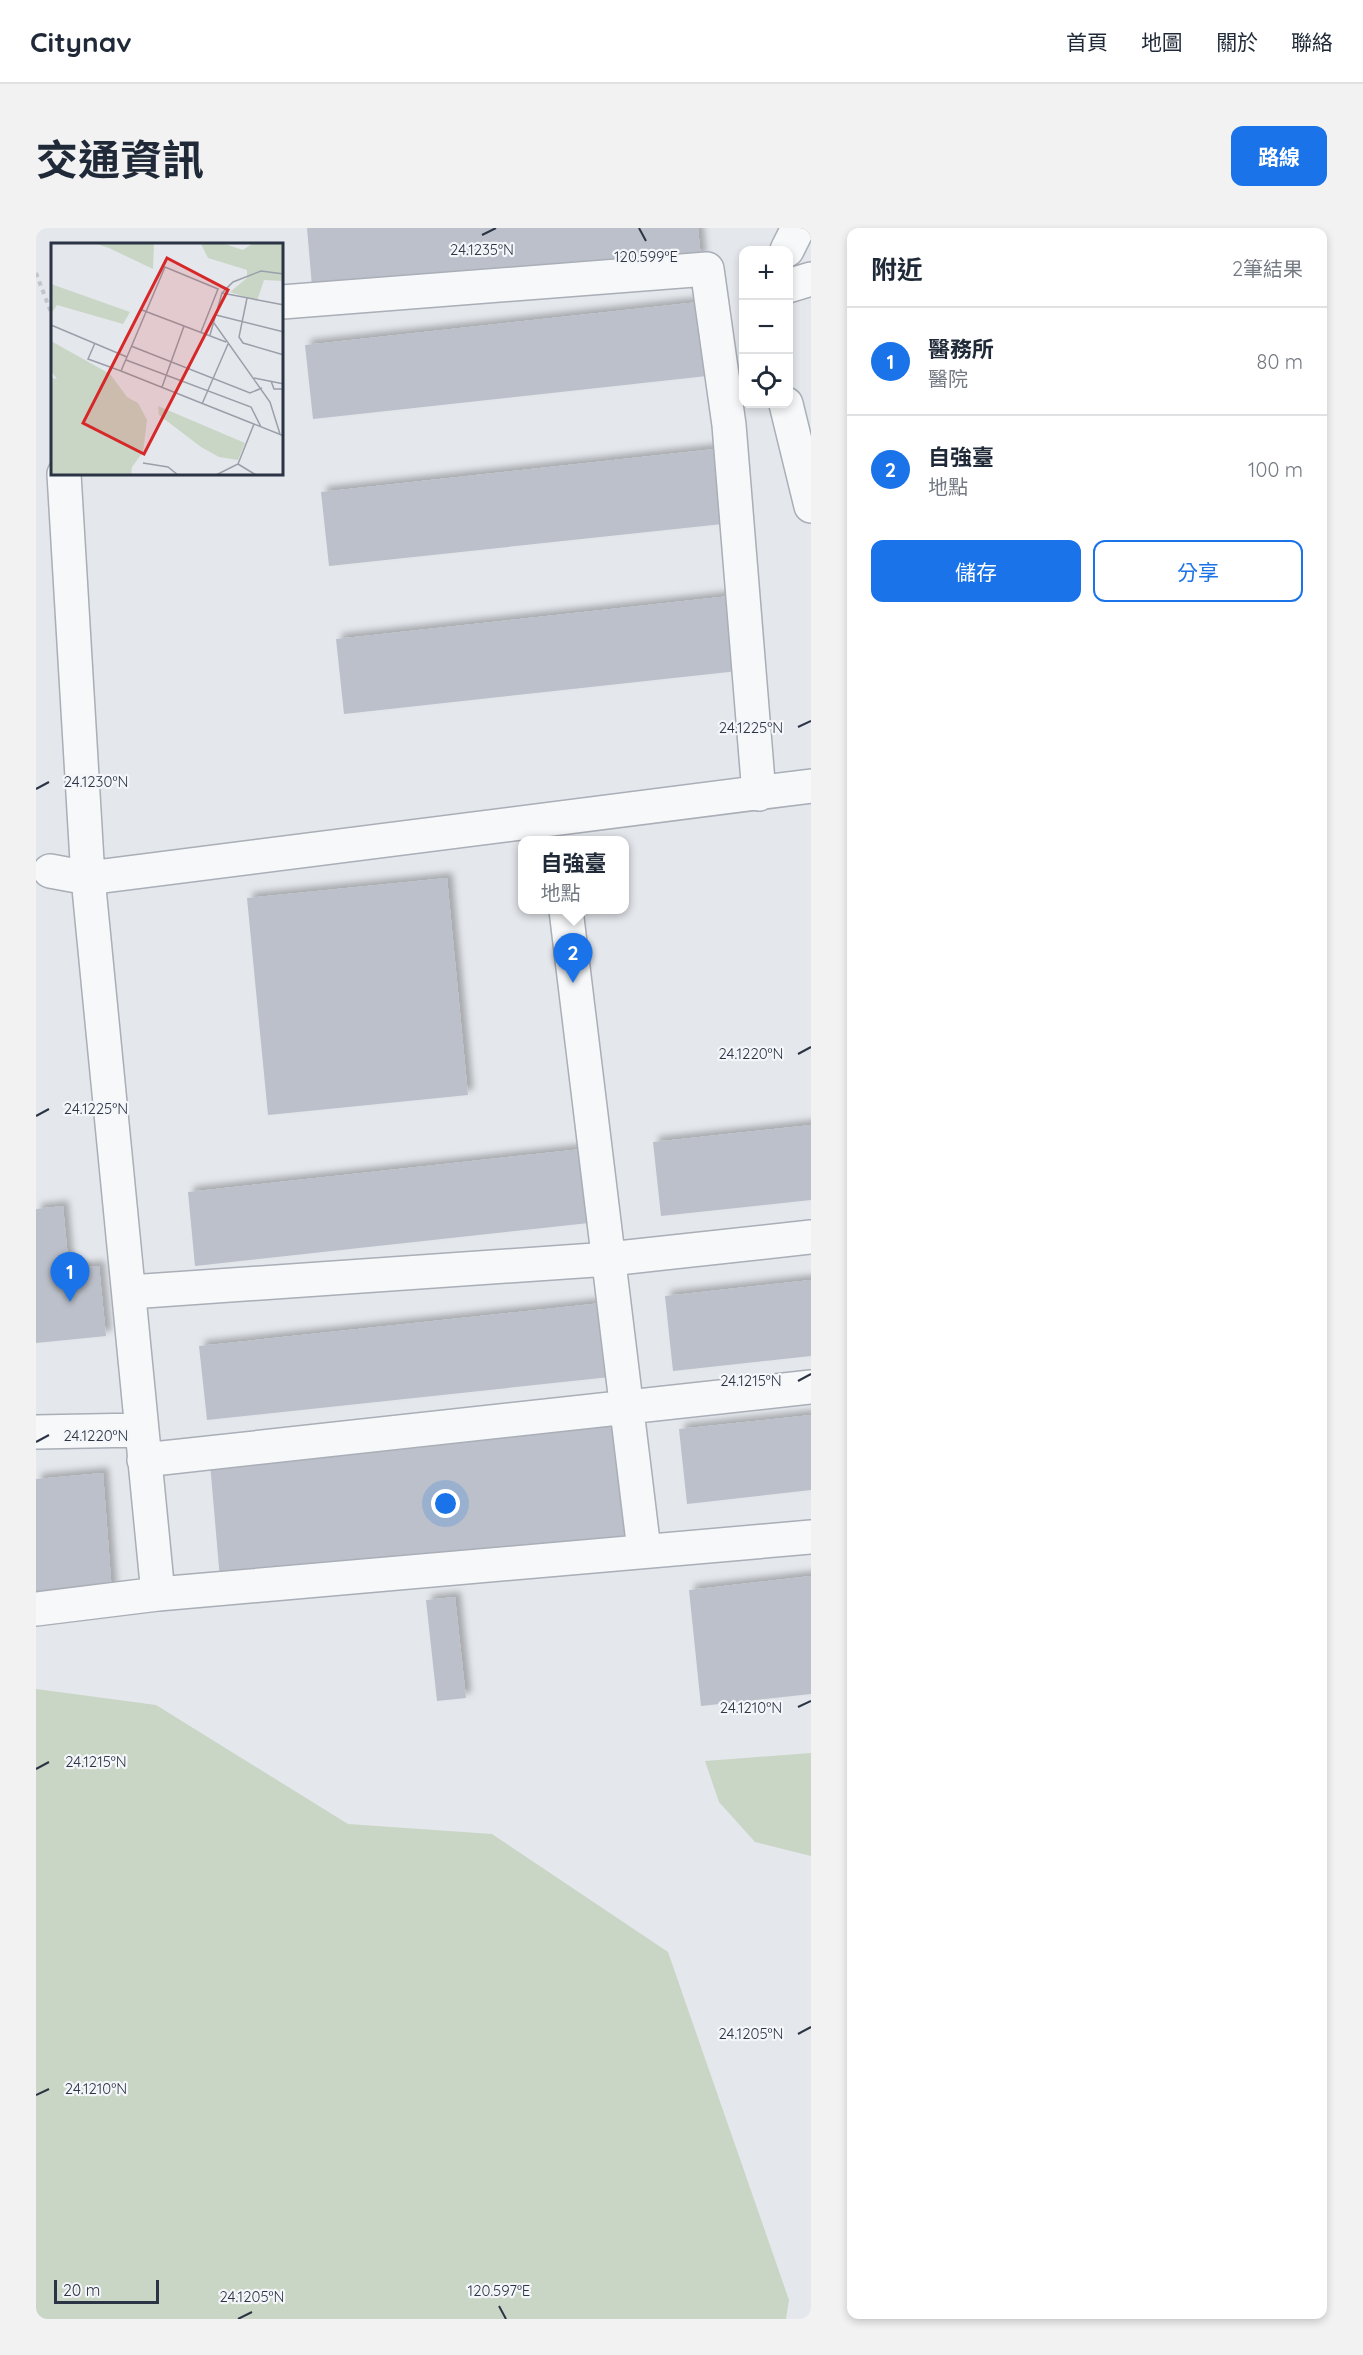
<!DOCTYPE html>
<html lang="zh-TW">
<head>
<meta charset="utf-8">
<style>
	:root { --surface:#fff; --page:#f2f2f3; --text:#1f2937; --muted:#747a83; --line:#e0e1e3; --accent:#1a73e8 }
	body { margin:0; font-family:Quicksand,"Noto Sans TC",sans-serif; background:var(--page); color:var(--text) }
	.controls { position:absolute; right:18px; top:18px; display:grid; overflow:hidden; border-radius:12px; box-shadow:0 3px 9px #0003 }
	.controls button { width:54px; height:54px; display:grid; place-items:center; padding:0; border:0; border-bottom:2px solid var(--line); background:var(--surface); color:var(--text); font:30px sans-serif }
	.scale { position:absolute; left:18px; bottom:15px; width:105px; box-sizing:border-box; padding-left:6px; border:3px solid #2b3445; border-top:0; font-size:16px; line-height:21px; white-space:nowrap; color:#2b3445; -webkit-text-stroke:4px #f4f6f9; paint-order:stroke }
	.you { position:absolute; left:410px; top:1276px; width:21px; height:21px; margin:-15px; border:4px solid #fff; border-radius:50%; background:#1a73e8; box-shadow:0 0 0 9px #1a73e833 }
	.badge { display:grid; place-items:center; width:39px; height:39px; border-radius:50%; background:var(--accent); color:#fff; font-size:20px; font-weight:700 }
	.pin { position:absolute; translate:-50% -50px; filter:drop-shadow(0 2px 3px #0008) }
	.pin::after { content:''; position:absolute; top:32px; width:21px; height:18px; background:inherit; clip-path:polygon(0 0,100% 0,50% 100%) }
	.popup { position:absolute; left:482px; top:608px; width:111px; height:78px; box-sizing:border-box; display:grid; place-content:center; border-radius:12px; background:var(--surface); filter:drop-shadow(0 2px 4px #0005); font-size:20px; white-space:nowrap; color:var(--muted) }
	.popup b { font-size:22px; color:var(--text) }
	.popup::after { content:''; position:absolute; left:50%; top:100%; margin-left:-12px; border:12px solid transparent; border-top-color:var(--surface) }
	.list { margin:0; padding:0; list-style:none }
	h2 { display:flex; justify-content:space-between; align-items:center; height:78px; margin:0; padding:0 24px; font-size:26px }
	h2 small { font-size:20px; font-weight:400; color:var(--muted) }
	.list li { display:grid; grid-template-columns:39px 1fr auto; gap:18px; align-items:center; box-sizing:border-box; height:108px; padding:0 24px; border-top:2px solid var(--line) }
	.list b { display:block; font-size:22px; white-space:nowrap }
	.list p { margin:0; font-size:20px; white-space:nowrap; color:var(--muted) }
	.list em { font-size:20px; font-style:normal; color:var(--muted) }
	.actions { display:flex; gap:12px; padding:18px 24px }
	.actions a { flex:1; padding:14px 0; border:2px solid var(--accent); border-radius:12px; text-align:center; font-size:21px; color:var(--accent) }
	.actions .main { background:var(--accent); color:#fff }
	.icon { flex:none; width:33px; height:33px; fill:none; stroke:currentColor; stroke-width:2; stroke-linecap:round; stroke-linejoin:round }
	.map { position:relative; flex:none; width:775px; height:2091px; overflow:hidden; border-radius:12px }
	header { display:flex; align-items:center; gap:36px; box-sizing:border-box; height:84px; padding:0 30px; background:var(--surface); border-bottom:2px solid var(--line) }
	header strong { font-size:28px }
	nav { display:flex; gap:33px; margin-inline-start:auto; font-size:21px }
	.intro { display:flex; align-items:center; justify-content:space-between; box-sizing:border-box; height:144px; padding:0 36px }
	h1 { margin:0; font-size:42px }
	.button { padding:15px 27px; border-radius:12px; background:var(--accent); color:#fff; font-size:21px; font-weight:700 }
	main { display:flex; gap:36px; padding:0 36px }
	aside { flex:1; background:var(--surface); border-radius:12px; box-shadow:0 3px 9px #0003 }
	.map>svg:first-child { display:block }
</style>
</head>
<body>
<header>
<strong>Citynav</strong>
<nav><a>首頁</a><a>地圖</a><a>關於</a><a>聯絡</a></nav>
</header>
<div class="intro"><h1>交通資訊</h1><a class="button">路線</a></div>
<main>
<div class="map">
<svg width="775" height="2091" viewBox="0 0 775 2091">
	<defs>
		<filter id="shadow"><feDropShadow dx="5.5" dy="-5.5" stdDeviation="3" flood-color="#0004"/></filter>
	</defs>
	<rect width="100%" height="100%" fill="#e4e7ec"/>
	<path fill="#c9d6c5" d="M0 1461 120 1477 312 1596 456 1606 632 1724 753 2072 750 2091H0Z
		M775 1525V1628L719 1614 683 1574 669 1533Z"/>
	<path fill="#bbc0ca" filter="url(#shadow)" d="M271 0H662L665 31 276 58Z
		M672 73 680 147 277 191 269 117Z
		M688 220 696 295 293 338 285 264Z
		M703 367 711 442 308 486 300 411Z
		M411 650 432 867 232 887 211 670Z
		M775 897V972L625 988 617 914Z
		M555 920 562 994 159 1038 152 964Z
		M27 978 33 1041 63 1038 70 1108 0 1115V981Z
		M775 1052V1128L637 1143 629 1068Z
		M566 1075 574 1149 171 1192 163 1118Z
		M775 1187V1262L651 1276 643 1201Z
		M583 1196 593 1312 184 1351 174 1235Z
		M67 1245 76 1365 0 1372V1251Z
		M775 1348V1466L665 1478 653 1362Z
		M419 1369 430 1470 401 1473 390 1372Z"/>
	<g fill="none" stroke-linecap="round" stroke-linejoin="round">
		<g stroke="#a9aeb7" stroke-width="36">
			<path id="minor" d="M751 22 762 0
				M752 58 775 51
				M246 74 671 41 693 197 723 566
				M750 176 775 278
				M28 246 52 650 122 1366 775 1309
				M14 643 52 650 775 558
				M530 682 608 1322
				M94 1064 573 1031 775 1009
				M0 1204 104 1202
				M108 1232 775 1159
				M0 1381 122 1366"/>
		</g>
		<path stroke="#c2c5cb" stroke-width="4" stroke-dasharray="4.5 4.5" stroke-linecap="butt" d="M0 45 16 87"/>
		<use href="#minor" stroke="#f7f8fa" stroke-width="33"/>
	</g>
	<path fill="none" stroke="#2b3445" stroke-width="2" d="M603 0 610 13M446 7 460 0M762 499 775 493M0 561 13 554M762 826 775 819M0 888 13 881M762 1153 775 1146M0 1214 13 1207M762 1479 775 1473M0 1541 13 1534M762 1806 775 1799M0 1867 13 1861M463 2078 470 2091M202 2091 216 2084"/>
	<g transform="translate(15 15)">
		<rect width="232" height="232" fill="#e4e7ec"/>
		<path d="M46 1H103L102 26 58 5ZM150 1H174L192 7 201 1H232V38L213 37 206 58 179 49 196 35V27L157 15ZM0 41 79 69 72 81 6 62 0 71ZM0 98 59 131 76 154 87 160 96 177 92 209 81 224 80 232H0V135L6 136 0 128ZM107 163 194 200 187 217 168 214 150 204 108 172Z" fill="#c9d6c5"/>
		<path fill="none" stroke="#9a9fa9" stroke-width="1.5" d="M171 50 233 62M196 55 188 94 192 100 233 112M91 67 175 99M165 72 233 89M163 80 219 159 229 191M0 82 76 114M150 89 167 46 114 24 70 128 233 193M159 92 171 50 182 39 210 28 233 31M44 100 37 116 70 128M80 103 199 150 211 145M75 117 200 164 210 184M203 135 233 141M220 138 223 146H233M111 144 133 83M151 161 177 101M92 220 117 224 127 232M187 221 205 232M165 232 187 221 203 181"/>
		<path fill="#d62828" fill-opacity="0.15" stroke="#d62828" stroke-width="3" d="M116 15 177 47 93 211 32 180Z"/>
		<rect width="232" height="232" fill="none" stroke="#2b3445" stroke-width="3"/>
	</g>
	<g font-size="15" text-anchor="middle" fill="#2b3445" stroke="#f4f6f9" stroke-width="4.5" stroke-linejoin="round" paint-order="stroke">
		<text x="446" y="27">24.1235°N</text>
		<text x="610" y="34">120.599°E</text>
		<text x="715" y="505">24.1225°N</text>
		<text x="60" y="559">24.1230°N</text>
		<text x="715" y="831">24.1220°N</text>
		<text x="60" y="886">24.1225°N</text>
		<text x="715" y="1158">24.1215°N</text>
		<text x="60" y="1213">24.1220°N</text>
		<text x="715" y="1485">24.1210°N</text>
		<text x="60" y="1539">24.1215°N</text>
		<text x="715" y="1811">24.1205°N</text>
		<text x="60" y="1866">24.1210°N</text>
		<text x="463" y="2068">120.597°E</text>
		<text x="216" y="2074">24.1205°N</text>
	</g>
</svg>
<div class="controls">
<button>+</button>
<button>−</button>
<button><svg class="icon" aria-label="locate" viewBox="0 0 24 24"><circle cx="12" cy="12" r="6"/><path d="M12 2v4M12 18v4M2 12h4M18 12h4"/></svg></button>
</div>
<div class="scale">20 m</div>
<div class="you"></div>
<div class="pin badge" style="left:34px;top:1074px">1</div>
<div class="pin badge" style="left:537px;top:755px">2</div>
<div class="popup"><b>自強臺</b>地點</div>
</div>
<aside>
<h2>附近<small>2筆結果</small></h2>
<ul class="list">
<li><span class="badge">1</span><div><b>醫務所</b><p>醫院</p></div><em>80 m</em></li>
<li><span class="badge">2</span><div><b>自強臺</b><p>地點</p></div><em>100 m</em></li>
</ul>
<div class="actions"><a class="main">儲存</a><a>分享</a></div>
</aside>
</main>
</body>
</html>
